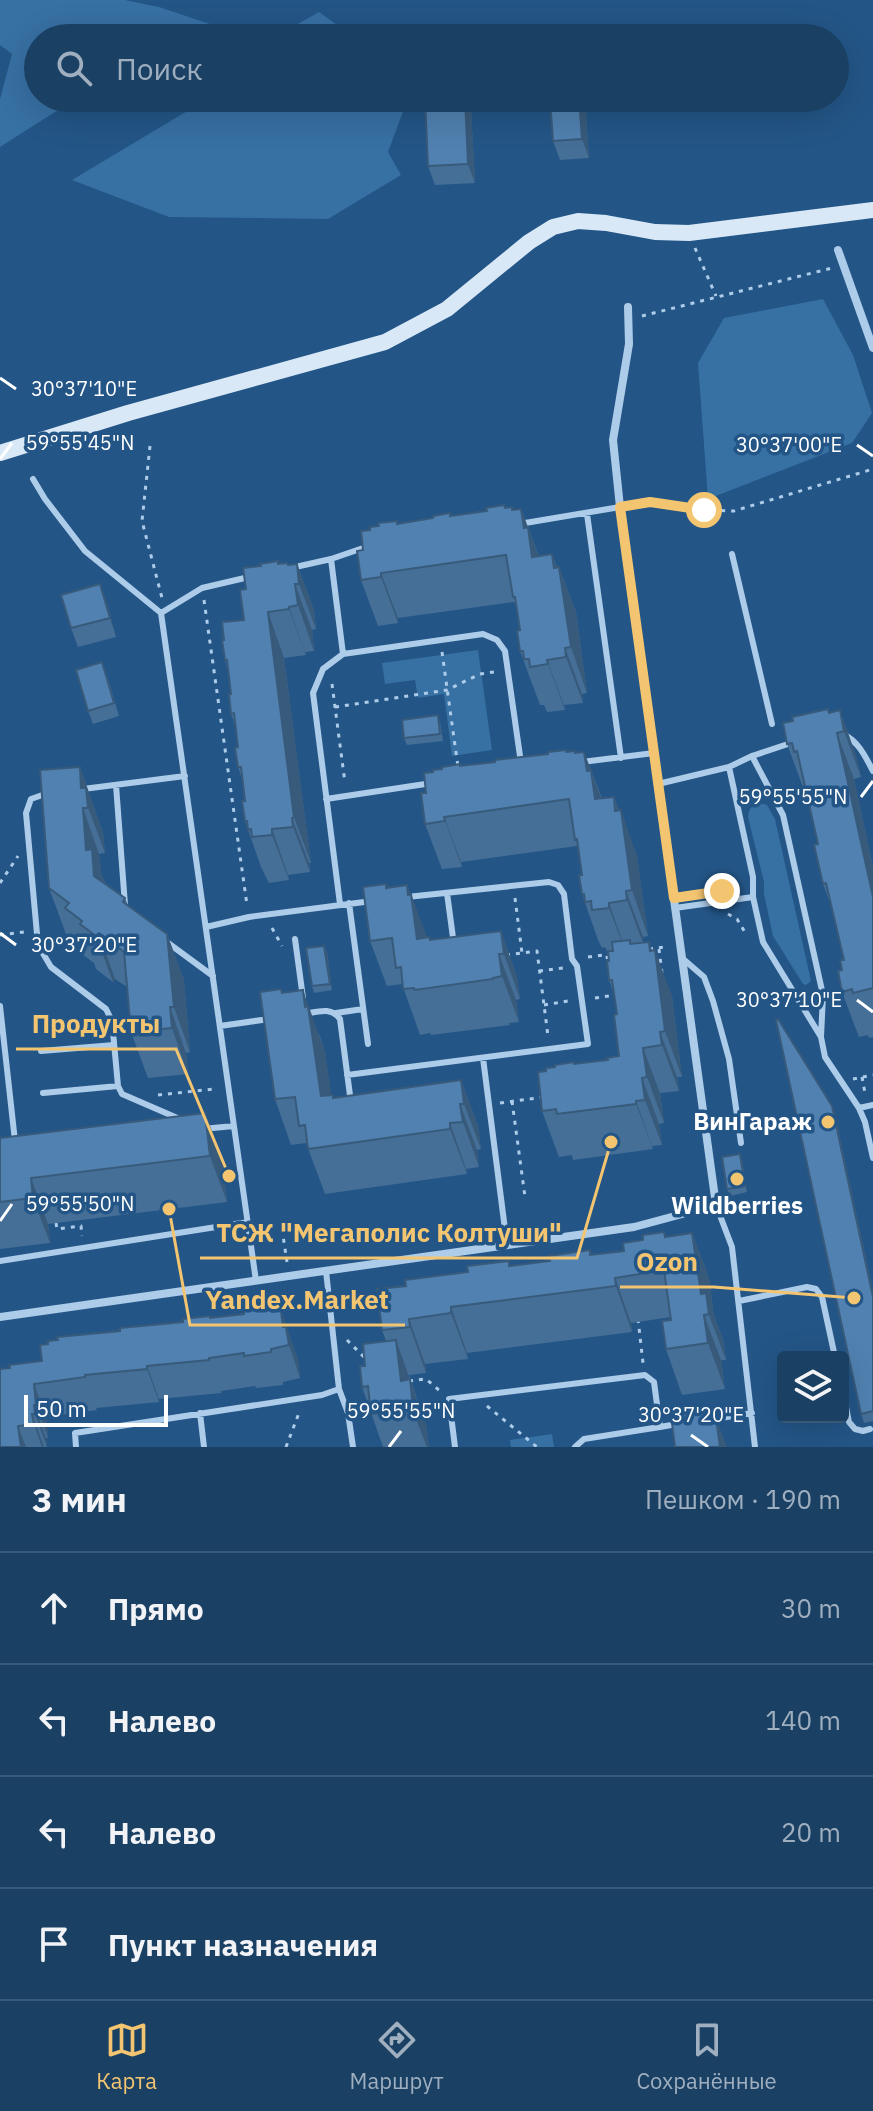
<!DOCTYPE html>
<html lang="ru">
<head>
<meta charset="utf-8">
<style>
	:root { --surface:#1a4064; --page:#274b6d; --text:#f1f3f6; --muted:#9fafbf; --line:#385978; --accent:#f4c570 }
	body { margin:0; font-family:"IBM Plex Sans",sans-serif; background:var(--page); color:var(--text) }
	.controls { position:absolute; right:24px; bottom:24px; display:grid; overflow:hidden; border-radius:8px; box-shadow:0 8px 32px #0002 }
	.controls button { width:72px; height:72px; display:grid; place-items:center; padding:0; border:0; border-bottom:2px solid var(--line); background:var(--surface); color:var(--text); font:40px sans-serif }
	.scale { position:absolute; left:24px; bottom:20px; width:144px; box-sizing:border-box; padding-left:8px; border:4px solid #fff; border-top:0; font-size:22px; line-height:28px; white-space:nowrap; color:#fff; -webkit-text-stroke:6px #235586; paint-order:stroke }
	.stop { position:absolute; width:24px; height:24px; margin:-18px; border:6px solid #f4c570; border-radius:50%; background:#fff }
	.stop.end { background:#f4c570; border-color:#fff; box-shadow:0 2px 8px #0008 }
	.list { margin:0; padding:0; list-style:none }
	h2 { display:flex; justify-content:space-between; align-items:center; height:104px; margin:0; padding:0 32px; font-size:34px }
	h2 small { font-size:26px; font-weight:400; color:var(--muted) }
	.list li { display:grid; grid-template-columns:52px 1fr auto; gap:24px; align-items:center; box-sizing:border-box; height:112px; padding:0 32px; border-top:2px solid var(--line) }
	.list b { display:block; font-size:30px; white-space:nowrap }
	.list em { font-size:26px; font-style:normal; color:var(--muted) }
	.icon { flex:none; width:44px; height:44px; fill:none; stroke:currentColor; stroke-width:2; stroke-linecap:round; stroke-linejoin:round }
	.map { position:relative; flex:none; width:873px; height:1447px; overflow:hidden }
	.search { position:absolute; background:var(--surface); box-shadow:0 8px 32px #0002; left:24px; right:24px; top:24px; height:88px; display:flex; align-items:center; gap:20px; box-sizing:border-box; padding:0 28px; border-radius:44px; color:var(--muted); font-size:30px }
	.sheet { height:552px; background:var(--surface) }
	nav { display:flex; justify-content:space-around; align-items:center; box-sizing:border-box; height:112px; border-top:2px solid var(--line); background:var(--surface); font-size:22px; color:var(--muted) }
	nav a { display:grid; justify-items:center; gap:4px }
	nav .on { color:var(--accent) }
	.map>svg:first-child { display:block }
</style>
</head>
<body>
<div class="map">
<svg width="873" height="1447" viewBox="0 0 873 1447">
	<rect width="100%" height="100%" fill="#235586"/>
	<path fill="#3770a3" d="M0 0H125L159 7 252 38H38V98H77L0 147V99L12 54 0 45Z
		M319 12 355 38H273Z
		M209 98H408L388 152 401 175 328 219 169 217 72 180Z
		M823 299 853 355 872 413 852 443 708 499 698 363 724 318Z
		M478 650 492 750 452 756 444 694 418 698 415 680 385 684 382 663Z
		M760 803 767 805 775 819 811 981 806 985 803 984 773 936 764 894V882L748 817C749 808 752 805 760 803Z
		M552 1434 554 1447H511L510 1440Z"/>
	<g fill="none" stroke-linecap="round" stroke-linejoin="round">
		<path stroke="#adcce9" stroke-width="3" stroke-dasharray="4 6" stroke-linecap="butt" d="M695 248 716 296
			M642 316 832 268
			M150 446 142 521 162 598
			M632 505 650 502 704 510 734 511 873 469
			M204 600 247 905
			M442 652 458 767
			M332 684 345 783
			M335 707 447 690 480 674 494 672
			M0 883 18 856
			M515 898 522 953
			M728 914 737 919 746 934
			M272 928 282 946
			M0 935 24 932
			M649 949 665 947
			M659 949 662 973
			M506 955 537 951 548 1036
			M588 957 604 955 605 958 609 957
			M539 971 563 968
			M595 998 615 995
			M544 1005 568 1001
			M862 1077 865 1093
			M853 1079 873 1075
			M158 1095 214 1089
			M512 1101 525 1197
			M500 1103 544 1097
			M56 1223 57 1229 81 1226 82 1236
			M282 1229 287 1262
			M638 1319 643 1363
			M347 1340 367 1360
			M409 1381 426 1379 440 1391
			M487 1406 537 1447
			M286 1447 299 1413"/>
		<path stroke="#adcce9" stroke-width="6" d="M33 479 45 499 85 551 161 613 256 1281
			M587 514 621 758
			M519 524 620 507
			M732 554 772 724
			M331 559 343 654
			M291 568 331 559 369 546
			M161 613 202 588 249 577
			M843 734C859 742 865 756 873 771
			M752 756 783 815 823 995 821 1037
			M582 762 654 753
			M729 767 753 877V897L763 942 821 1037 825 1057 859 1108 865 1122 873 1158
			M658 784 729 767 752 756 794 742
			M116 785 125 905
			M83 789 185 776
			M48 793 31 799 26 813 38 945 51 967 106 1009 112 1021 118 1086 122 1094 182 1120
			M326 799 432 783
			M447 893 454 945
			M349 903 368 1044
			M340 904 313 693 323 669 343 654 483 634 497 640 505 651 521 763
			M675 908 753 897
			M206 927 249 917 372 901
			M295 939 303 998
			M164 940 213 976
			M682 958 704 977 713 1001 729 1059 741 1143
			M0 1006 15 1141
			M336 1013 363 1009
			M304 1014C317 1012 331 1006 340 1019L351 1103
			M220 1026 269 1019
			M41 1051 114 1045
			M483 1058 507 1245
			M347 1075 588 1044 577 966 572 959 564 894 558 885 549 882 407 897
			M43 1093 118 1086
			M859 1108 873 1105
			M202 1129 234 1126
			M716 1205 732 1247 755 1447
			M0 1261 248 1222
			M739 1301 807 1287 816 1289 822 1297 835 1357
			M339 1389 348 1413 353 1447
			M843 1392 849 1422 855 1429 863 1431 870 1429
			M200 1413 204 1447
			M708 1420 752 1413
			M76 1447 75 1433 322 1395 339 1389 326 1271
			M455 1447 449 1399 645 1375 654 1382 660 1427 677 1424
			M575 1447 584 1439 660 1427"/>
		<path stroke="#adcce9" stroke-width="8" d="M838 250 873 348
			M0 1317 634 1227 716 1205 620 507 613 440 629 344 628 307"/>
		<path stroke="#d8e8f7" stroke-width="16" d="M0 453 128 413 385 342 447 309 529 242 553 227 578 221 606 223 655 232 689 233 873 210"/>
	</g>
	<path fill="#456f97" d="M425 98H467L471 109 475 183 435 185 428 166Z
		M585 98 589 158 560 160 553 141Z
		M505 508 513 510 521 509 539 556 552 554 557 567H559L576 612 587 693 582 694 583 703 564 705 565 710 547 712 544 705H540L520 651V630L517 609 514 602 398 618V623L378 626 361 580 363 550 370 530 379 526Z
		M279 564 288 565 297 564 314 610 316 629 312 630 314 651 305 652 306 655 284 658 311 863H309L310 872 288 875 289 880 269 883 261 867 245 821V801L242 779 238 767V747L235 725 231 714V694L228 671 225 660 224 640 244 620 246 589Z
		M107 603 116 637 78 647 71 628Z
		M107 675 119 716 93 724 88 711Z
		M840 710 856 756 861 777 854 779 873 867V1037L869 1038 868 1035 859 1037 842 992 844 960 832 908 823 884 818 844 806 789 804 790 787 744 830 713Z
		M440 722 443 741 407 745 404 738Z
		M566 752H584L602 798 614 797 637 856 648 936 643 937V942L652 951 672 996 682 1077H677L679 1091 660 1093 664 1123 659 1124 662 1145 652 1146 653 1149 573 1160 572 1155 559 1157 542 1111 574 1064 608 1060 619 1056 617 1014 614 994 609 980V956L605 947 602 948 598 940 582 894V875L579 851 577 846 461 862 462 867 442 869 425 824 426 793 460 766Z
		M80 767 103 833 105 853 99 854 101 873 105 883 125 898 128 905 167 934 184 980 190 1052 186 1053 188 1074 148 1078 131 1032 127 987 115 979 113 982 96 969 94 963 82 954 78 943 66 934 49 888Z
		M407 885 427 938 430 940 501 931 517 977 520 999 516 1000 519 1022 509 1023 510 1025 431 1035 430 1033 420 1035 402 984 387 986 370 941 387 888Z
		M327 952 332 990 314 993 312 986Z
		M281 989 283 993 320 1036 325 1052 331 1095 334 1098 461 1080 478 1126 481 1149 477 1150 479 1167 466 1169 467 1174 325 1194 306 1143 291 1145 275 1099Z
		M832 1106 835 1115 873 1291V1421L864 1423 861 1414Z
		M205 1113 222 1158 227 1202 48 1224 50 1243 0 1249V1138Z
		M742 1160 747 1192 730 1196 727 1189Z
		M692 1233 709 1278 714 1316 723 1339 726 1360H721L725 1389 682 1395 666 1349 671 1317 631 1323 632 1332 467 1353 468 1359 425 1364 426 1373 409 1375 426 1425 429 1447H383L362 1387 365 1366 386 1341 382 1330 406 1286 510 1266 550 1261 590 1250 592 1255 624 1251 666 1237Z
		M262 1311 273 1312 281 1311 298 1360 300 1378 283 1382V1385L256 1388 255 1386 221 1391V1393L159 1399V1402L96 1408 97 1410 46 1417 48 1438H46L47 1447H0L10 1368 42 1361 120 1331Z"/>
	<path fill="#385a7b" d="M465 98H467L471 109 475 183 468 164Z
		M579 98H585L589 158 582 139Z
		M521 509 545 573 532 557 524 528Z
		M552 554 561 580 559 567 576 612 587 693 571 647Z
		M287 563 312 630 314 651 298 605Z
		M297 564 314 610 316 629 299 584Z
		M381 573 398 618V623L381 577Z
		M100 584 107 603 116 637 110 618Z
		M289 607 305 652 306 655 289 609Z
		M268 612 284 658 311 863 294 817Z
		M565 648 582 694 583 703 566 657Z
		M547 660 564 705 565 710 548 664Z
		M828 709 854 779 873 867V897Z
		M840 710 856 756 861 777 844 731Z
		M584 752 608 816 595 799 587 771Z
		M80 767 103 833 105 853 81 788Z
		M614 797 622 820 621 810 637 856 648 936 632 890Z
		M83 808 99 854 101 873 109 895 111 921 86 850Z
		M444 817 461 862 462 867 445 821Z
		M292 818 309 863 310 872 293 827Z
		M272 829 288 875 289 880 272 835Z
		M407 885 412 898 411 894 428 940 417 939Z
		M626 891 643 937 644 946 627 900Z
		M609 903 625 949 626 953 609 908Z
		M501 931 517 977 520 999 504 954Z
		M99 933 115 979 113 982 96 936Z
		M167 934 184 980 190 1052 174 1007Z
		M649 942 657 964 655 950 672 996 682 1077 665 1031Z
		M324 946 327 952 332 990 330 984Z
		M499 954 516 1000 519 1022 502 976Z
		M303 990 325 1052 338 1142 321 1096Z
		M170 1007 186 1053 188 1074 172 1028Z
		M660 1032 677 1077 679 1091 662 1045Z
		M643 1048 660 1093 664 1123 647 1077Z
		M642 1078 659 1124 662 1145 645 1100Z
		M461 1080 478 1126 481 1149 464 1104Z
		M636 1101 652 1146 653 1149 636 1104Z
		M460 1104 477 1150 479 1167 463 1122Z
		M832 1106 835 1115 873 1291V1297Z
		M205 1113 222 1158 227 1202 210 1156Z
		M450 1123 466 1169 467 1174 450 1129Z
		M740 1154 742 1160 747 1192 745 1186Z
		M31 1178 48 1224 50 1243 33 1198Z
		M692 1233 709 1278 714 1316 723 1339 726 1360 701 1294Z
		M615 1278 631 1323 632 1332 616 1286Z
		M451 1307 467 1353 468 1359 451 1313Z
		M281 1311 298 1360 300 1378 283 1327Z
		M704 1315 721 1360 725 1389 708 1343Z
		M409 1319 425 1364 426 1373 410 1327Z
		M396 1340 426 1425 429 1447H427L401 1381Z
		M147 1366 159 1399V1402L147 1369Z
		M34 1384 46 1417 48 1438 36 1405Z
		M34 1405 46 1438 47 1447 35 1414Z
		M710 1410 718 1434 716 1418 727 1447H720L711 1419Z
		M32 1414 44 1447H42L34 1424Z
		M18 1426 26 1447H21Z"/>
	<path fill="#5081b0" stroke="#385a7b" stroke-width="2" d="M425 98H465L468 164 428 166Z
		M550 98H579L582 139 553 141Z
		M504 505 505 508 512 507V510L521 509 524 528 528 527 532 557 552 554 554 568 559 567 571 647 565 648 566 657 547 660 548 664 530 667 529 659H524L523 651H520L517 631 520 630 515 597H513L506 555 381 573V577L361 580 357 551 363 550 361 531 370 530V527L379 526 378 523 397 521V524L433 518V516L450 513V516L487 511 486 508Z
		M278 561V564L287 563 288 565 297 564 299 584H295L298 605 289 607V609L268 612 294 817 292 818 293 827 272 829V835L252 837 251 829 248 830 247 821H245L242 801H245L241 767H238L235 748 238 747 234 713 231 714 229 694H231L227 660H225L222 640H224L222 622 244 620 240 590 246 589 243 568 261 566 260 564Z
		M100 584 110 618 71 628 61 595Z
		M102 662 114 703 88 711 76 670Z
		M828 709 829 713 840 710 844 731 837 733 873 897V988L853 993 852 989 842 992 838 971 842 970 840 960H844L826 883 823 884 814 845 818 844 797 751 794 752 792 743 787 744 783 723 793 721 792 717Z
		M438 715 440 734 404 738 402 720Z
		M566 750V752L575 751V753L584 752 587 771 591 770 595 799 614 797 615 811 621 810 632 890 626 891 627 900 609 903V908L592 910 591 901 585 902 584 894H582L579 875H582L577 839 575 840 569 799 444 817 445 821 425 824 421 793H426L424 773 433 772V770L442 769V767L460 764V766L495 762V760L548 754V752Z
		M80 767 81 788H86L88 808H83L86 850 92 849 94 876 125 898 123 902 167 934 174 1007H170L172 1028 131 1032 124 952 99 933 96 936 80 924 82 921 65 908 69 903 49 888 40 770Z
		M386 884V888L407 885 408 895 411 894 417 939 429 937 430 940 501 931 504 954H499L502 976 493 978V979L415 990 414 988 403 989 401 967 396 968 392 938 370 941 363 887Z
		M630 940V944L649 942 650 951 655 950 665 1031 660 1032 662 1045 643 1048 647 1077 642 1078 645 1100 636 1101V1104L557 1114 556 1109 542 1111 538 1072 546 1071V1068L555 1067V1065L574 1062V1064L608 1060 607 1058 619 1056 614 1015 617 1014 612 980H609L607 961H609L608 951H613L612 942Z
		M324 946 330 984 312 986 306 948Z
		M281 989 282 993 303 990 305 1007 308 1006 321 1096 333 1095V1098L461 1080 464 1104H460L463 1122 450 1123V1129L308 1149 305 1125 299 1126 295 1097 275 1099 260 992Z
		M778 1019 832 1106 873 1297V1411L861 1414 776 1020Z
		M205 1113 210 1156 31 1178 33 1198 0 1202V1138Z
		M740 1154 745 1186 727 1189 722 1157Z
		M664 1232 665 1237 692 1233 701 1294 706 1293 709 1314 704 1315 708 1343 666 1349 662 1321 671 1320 664 1270 615 1278 616 1286 451 1307V1313L409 1319 410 1327 382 1330 377 1289 406 1286 405 1280 468 1272 467 1266 509 1261V1266L550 1261 549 1256 590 1250V1255L624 1251 623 1243 643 1240V1235Z
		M262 1309V1311L272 1310V1312L281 1311 283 1327H286L289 1345 271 1349V1352L244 1356V1353L209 1358V1360L147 1366V1369L85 1375V1377L34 1384 36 1405H34L35 1414H32L34 1424 18 1426 21 1447H0V1369L10 1368 9 1365 42 1361 40 1345 48 1344V1341L58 1340 57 1337 120 1331V1328L183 1322V1319L210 1316V1318L244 1314V1311Z
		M396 1340 401 1381 410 1379 413 1408 371 1414 368 1386 362 1387 360 1366H365L363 1344Z
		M710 1410 711 1419 716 1418 720 1447H675L671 1415Z"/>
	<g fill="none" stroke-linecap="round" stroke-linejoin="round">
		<path stroke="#f4c570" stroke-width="10" d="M704 510 650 502 620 507 674 898 722 891"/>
	</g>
	<path fill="none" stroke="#fff" stroke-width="3" d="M0 378 16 389M857 445 873 456M0 459 12 443M861 797 873 781M0 933 16 945M857 1000 873 1012M0 1221 12 1204M691 1435 708 1447M389 1447 401 1431"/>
	<g fill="#f4c570" stroke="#235586" stroke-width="3">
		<circle cx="828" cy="1122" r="8"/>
		<circle cx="737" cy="1179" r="8"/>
	</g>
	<g text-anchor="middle" stroke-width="7" stroke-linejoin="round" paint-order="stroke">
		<g font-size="24" font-weight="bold" fill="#fff" stroke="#235586" text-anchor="end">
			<text x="812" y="1130">ВинГараж</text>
			<text x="737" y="1214" text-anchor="middle">Wildberries</text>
		</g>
	</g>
	<g font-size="20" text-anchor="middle" fill="#fff" stroke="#235586" stroke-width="7" stroke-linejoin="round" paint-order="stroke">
		<text x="84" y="396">30°37'10"E</text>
		<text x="80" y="450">59°55'45"N</text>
		<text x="789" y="452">30°37'00"E</text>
		<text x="793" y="804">59°55'55"N</text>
		<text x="84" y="952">30°37'20"E</text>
		<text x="789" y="1007">30°37'10"E</text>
		<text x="80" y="1211">59°55'50"N</text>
		<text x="401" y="1418">59°55'55"N</text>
		<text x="691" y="1422">30°37'20"E</text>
	</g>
	<path fill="none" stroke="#f4c570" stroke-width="3" d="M229 1176L176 1049H16M611 1142L577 1258H200M854 1298L714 1287H620M169 1209L190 1325H405"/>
	<g fill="#f4c570" stroke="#235586" stroke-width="3">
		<circle cx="229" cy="1176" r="8"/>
		<circle cx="611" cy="1142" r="8"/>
		<circle cx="854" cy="1298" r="8"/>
		<circle cx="169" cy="1209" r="8"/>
	</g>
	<g font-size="26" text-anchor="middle" font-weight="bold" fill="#f4c570" stroke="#235586" stroke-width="7" stroke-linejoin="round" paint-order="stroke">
		<text x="96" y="1033">Продукты</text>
		<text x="389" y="1242">ТСЖ "Мегаполис Колтуши"</text>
		<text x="667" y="1271">Ozon</text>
		<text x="297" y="1309">Yandex.Market</text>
	</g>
</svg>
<div class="controls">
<button><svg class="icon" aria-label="layers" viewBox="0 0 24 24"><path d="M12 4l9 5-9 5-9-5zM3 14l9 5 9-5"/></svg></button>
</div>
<div class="scale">50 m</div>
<div class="stop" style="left:704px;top:510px"></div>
<div class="stop end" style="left:722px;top:891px"></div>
<div class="search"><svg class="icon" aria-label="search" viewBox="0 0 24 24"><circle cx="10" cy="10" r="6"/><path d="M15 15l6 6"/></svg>Поиск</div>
</div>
<section class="sheet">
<h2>3 мин<small>Пешком · 190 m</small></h2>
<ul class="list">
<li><svg class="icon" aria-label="ahead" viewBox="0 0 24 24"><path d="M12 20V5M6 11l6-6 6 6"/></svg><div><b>Прямо</b></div><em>30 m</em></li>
<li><svg class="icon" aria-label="left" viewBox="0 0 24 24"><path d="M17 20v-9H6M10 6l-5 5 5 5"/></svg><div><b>Налево</b></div><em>140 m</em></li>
<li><svg class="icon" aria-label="left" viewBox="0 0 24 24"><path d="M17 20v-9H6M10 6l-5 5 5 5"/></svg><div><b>Налево</b></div><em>20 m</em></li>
<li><svg class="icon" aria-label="arrive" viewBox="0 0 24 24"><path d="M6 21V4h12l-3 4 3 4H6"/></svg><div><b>Пункт назначения</b></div></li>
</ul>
</section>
<nav>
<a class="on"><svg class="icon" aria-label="map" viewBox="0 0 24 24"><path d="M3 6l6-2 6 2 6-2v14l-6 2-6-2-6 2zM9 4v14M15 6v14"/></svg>Карта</a>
<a><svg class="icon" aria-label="directions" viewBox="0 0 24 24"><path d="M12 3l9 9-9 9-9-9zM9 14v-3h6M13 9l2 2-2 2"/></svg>Маршрут</a>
<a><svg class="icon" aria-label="saved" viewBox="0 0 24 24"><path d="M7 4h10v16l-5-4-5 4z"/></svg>Сохранённые</a>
</nav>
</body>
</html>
